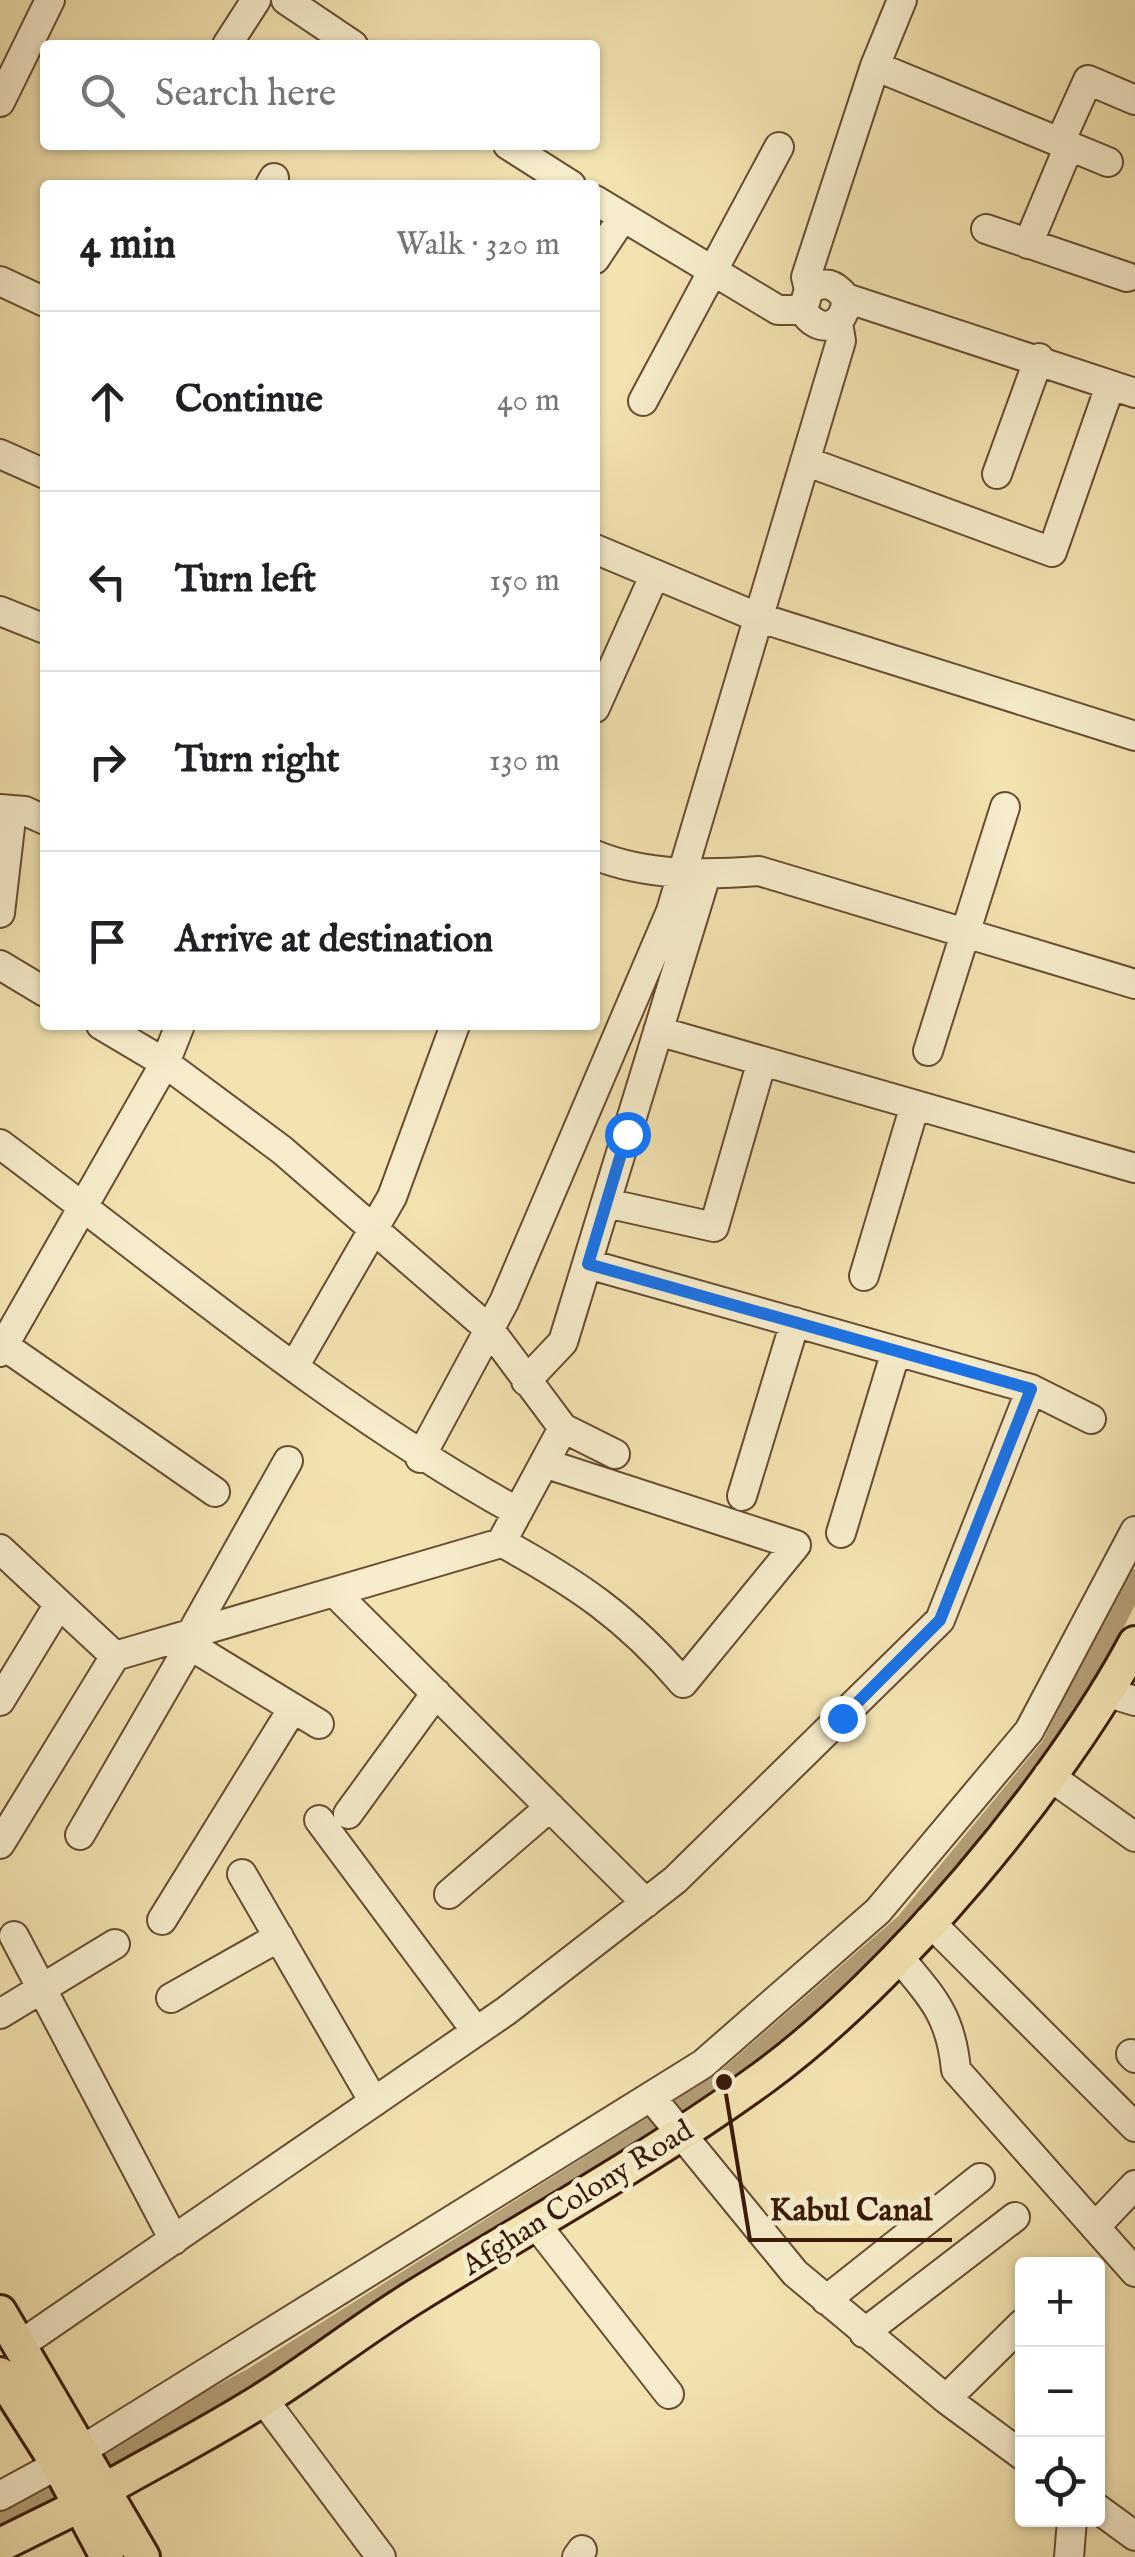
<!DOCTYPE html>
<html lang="en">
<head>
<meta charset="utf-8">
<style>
	:root { --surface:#fff; --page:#f6f6f6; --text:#202124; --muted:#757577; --line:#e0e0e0 }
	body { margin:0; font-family:"IM FELL English",serif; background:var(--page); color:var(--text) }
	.controls { position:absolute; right:30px; bottom:30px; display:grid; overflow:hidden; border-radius:10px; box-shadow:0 2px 8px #0004 }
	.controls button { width:90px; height:90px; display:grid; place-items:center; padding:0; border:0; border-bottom:2px solid var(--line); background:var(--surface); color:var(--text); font:50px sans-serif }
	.stop { position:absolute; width:30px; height:30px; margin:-22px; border:8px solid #1a73e8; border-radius:50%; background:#fff }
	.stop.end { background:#1a73e8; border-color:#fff; box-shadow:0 2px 10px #0008 }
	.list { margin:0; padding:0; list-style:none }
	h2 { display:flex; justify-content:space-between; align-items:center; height:130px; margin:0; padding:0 40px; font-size:42px }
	h2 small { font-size:32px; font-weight:400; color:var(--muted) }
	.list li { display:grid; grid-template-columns:65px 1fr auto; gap:30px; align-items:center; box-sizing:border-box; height:180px; padding:0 40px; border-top:2px solid var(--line) }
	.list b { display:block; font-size:38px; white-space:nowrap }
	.list em { font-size:32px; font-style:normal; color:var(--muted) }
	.icon { flex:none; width:55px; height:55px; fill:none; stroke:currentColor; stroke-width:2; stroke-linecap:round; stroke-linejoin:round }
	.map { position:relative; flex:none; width:1135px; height:2557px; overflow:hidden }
	.search { position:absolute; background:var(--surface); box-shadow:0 2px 8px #0004; left:40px; top:40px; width:560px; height:110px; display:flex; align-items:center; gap:25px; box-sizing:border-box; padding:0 35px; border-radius:10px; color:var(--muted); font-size:38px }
	.panel { position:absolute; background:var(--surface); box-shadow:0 2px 8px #0004; left:40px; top:180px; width:560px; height:850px; border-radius:10px }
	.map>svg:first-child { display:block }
</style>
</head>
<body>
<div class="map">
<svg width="1135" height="2557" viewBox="0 0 1135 2557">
	<rect width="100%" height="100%" fill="#f3e3b1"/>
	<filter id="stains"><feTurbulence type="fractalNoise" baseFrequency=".002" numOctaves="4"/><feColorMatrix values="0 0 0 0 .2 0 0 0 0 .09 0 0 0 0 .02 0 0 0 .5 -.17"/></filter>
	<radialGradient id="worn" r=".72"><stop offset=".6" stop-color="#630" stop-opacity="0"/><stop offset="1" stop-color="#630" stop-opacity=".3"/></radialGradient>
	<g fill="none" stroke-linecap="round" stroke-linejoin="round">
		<path stroke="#b49f77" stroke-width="22" d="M0 2515 254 2378 724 2082 906 1924 1052 1747 1135 1580"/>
		<g stroke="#684c32" stroke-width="32">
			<path id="minor" d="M286 0 353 45
				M227 45 256 0
				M875 66 1108 162
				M0 102 50 0
				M1060 142 1088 80 1135 100
				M508 145 571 185
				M270 185 274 178
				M595 200 778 310H803
				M986 229 1127 277
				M1028 244 1069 146
				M595 259 623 217
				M0 281 45 302
				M809 289 806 277 875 66 902 0
				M846 298C847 328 818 336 803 310L809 289C826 281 834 283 846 298L1135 393
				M643 401 779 147
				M0 454 45 474
				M805 461 1052 552 1110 386
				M997 474 1039 358
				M595 549 757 617 1135 736
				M0 611 45 629
				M595 708 655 574
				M0 809 25 811 45 820
				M595 855C646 876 705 875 759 871L1135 984
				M0 913 12 810
				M0 965 45 992
				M101 1025 165 1063 282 1150 490 1330 563 1428 615 1454
				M658 1031 1135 1168
				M928 1051 1005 807
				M0 1144C170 1271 332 1409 518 1512
				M606 1203 714 1227 762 1061
				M588 1264 1031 1389 1091 1419
				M864 1276 915 1105
				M0 1343 215 1492
				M0 1352 165 1063 180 1025
				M295 1365 392 1197 455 1025
				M526 1381 563 1342 706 875
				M420 1458 504 1302 671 911 841 341 838 323
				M742 1496 795 1322
				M841 1533 896 1351
				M501 1542C576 1583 627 1617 683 1683L796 1545 544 1463
				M0 1549 115 1656 501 1543 563 1428
				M334 1592 646 1903
				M191 1634 288 1461
				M178 1638 319 1724
				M1109 1693 1135 1701
				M0 1701 59 1604
				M1048 1775 1135 1837
				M348 1814 436 1693
				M319 1820 476 2031
				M80 1835 190 1645
				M0 1844 115 1656
				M242 1874 374 2102
				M449 1894 550 1807
				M162 1920 293 1708
				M929 1921 1135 2127
				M14 1936 174 2240
				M898 1956C932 1997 951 2015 956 2070L1135 2272
				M171 1998 279 1937
				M0 2014 115 1944
				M1131 2054 1135 2058
				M651 2097 795 2273 946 2399 1022 2455
				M535 2223 669 2394
				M1095 2227 1135 2185
				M826 2300 980 2178
				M864 2333 1015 2217
				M20 2345 506 2011 675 1880 940 1620 1031 1389
				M263 2399 381 2557
				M946 2399 1022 2324
				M82 2450 703 2064 878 1911 1029 1731 1135 1531
				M0 2496 57 2465
				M1098 2509 1135 2536
				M577 2557 582 2550
				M1069 2557 1072 2520"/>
		</g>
		<g stroke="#3a1a07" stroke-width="38">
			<path id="major" d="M0 2312 143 2557
				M0 2374 61 2470 107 2557
				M104 2490C157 2460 211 2432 262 2400 315 2367 365 2327 419 2294 534 2223 654 2157 764 2077 896 1980 1058 1787 1135 1643
				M0 2545 79 2506"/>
		</g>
		<use href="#minor" stroke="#f7edcc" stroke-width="28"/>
		<use href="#major" stroke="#f3e3b1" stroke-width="32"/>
	</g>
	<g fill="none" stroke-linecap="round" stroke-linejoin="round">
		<path stroke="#1a73e8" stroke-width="12" d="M627 1134 588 1264 1031 1389 940 1620 842 1718"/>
	</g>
	<g text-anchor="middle" stroke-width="10" stroke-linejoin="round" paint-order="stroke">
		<g font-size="30" fill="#3a1a07" stroke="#f7edcc">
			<text transform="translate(577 2197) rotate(-32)" y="10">Afghan Colony Road</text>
		</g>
	</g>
	<path fill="none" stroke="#3a1a07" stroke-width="4" d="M724 2082L750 2240H952"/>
	<circle fill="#3a1a07" stroke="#f7edcc" stroke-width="4" cx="724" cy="2082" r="10"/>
	<g font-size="32" text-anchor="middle" font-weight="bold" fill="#3a1a07" stroke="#f7edcc" stroke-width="10" stroke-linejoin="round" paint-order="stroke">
		<text x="851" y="2220">Kabul Canal</text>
	</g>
	<rect width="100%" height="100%" filter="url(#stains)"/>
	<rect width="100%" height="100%" fill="url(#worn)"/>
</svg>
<div class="controls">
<button>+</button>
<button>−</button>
<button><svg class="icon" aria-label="locate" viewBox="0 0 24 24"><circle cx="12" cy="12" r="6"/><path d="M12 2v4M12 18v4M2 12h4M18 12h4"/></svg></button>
</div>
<div class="stop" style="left:627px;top:1134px"></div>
<div class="stop end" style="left:842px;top:1718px"></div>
<div class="search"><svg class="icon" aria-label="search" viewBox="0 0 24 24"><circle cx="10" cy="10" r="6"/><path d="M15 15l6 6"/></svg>Search here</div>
<section class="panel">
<h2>4 min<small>Walk · 320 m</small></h2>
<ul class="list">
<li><svg class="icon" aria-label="ahead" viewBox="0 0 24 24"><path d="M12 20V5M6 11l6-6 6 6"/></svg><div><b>Continue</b></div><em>40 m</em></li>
<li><svg class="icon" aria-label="left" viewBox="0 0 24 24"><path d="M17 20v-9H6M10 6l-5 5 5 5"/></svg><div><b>Turn left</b></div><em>150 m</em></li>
<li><svg class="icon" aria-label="right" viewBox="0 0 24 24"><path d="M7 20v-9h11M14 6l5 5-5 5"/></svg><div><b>Turn right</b></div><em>130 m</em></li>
<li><svg class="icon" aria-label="arrive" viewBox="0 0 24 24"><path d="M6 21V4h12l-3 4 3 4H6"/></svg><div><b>Arrive at destination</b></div></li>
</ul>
</section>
</div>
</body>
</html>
